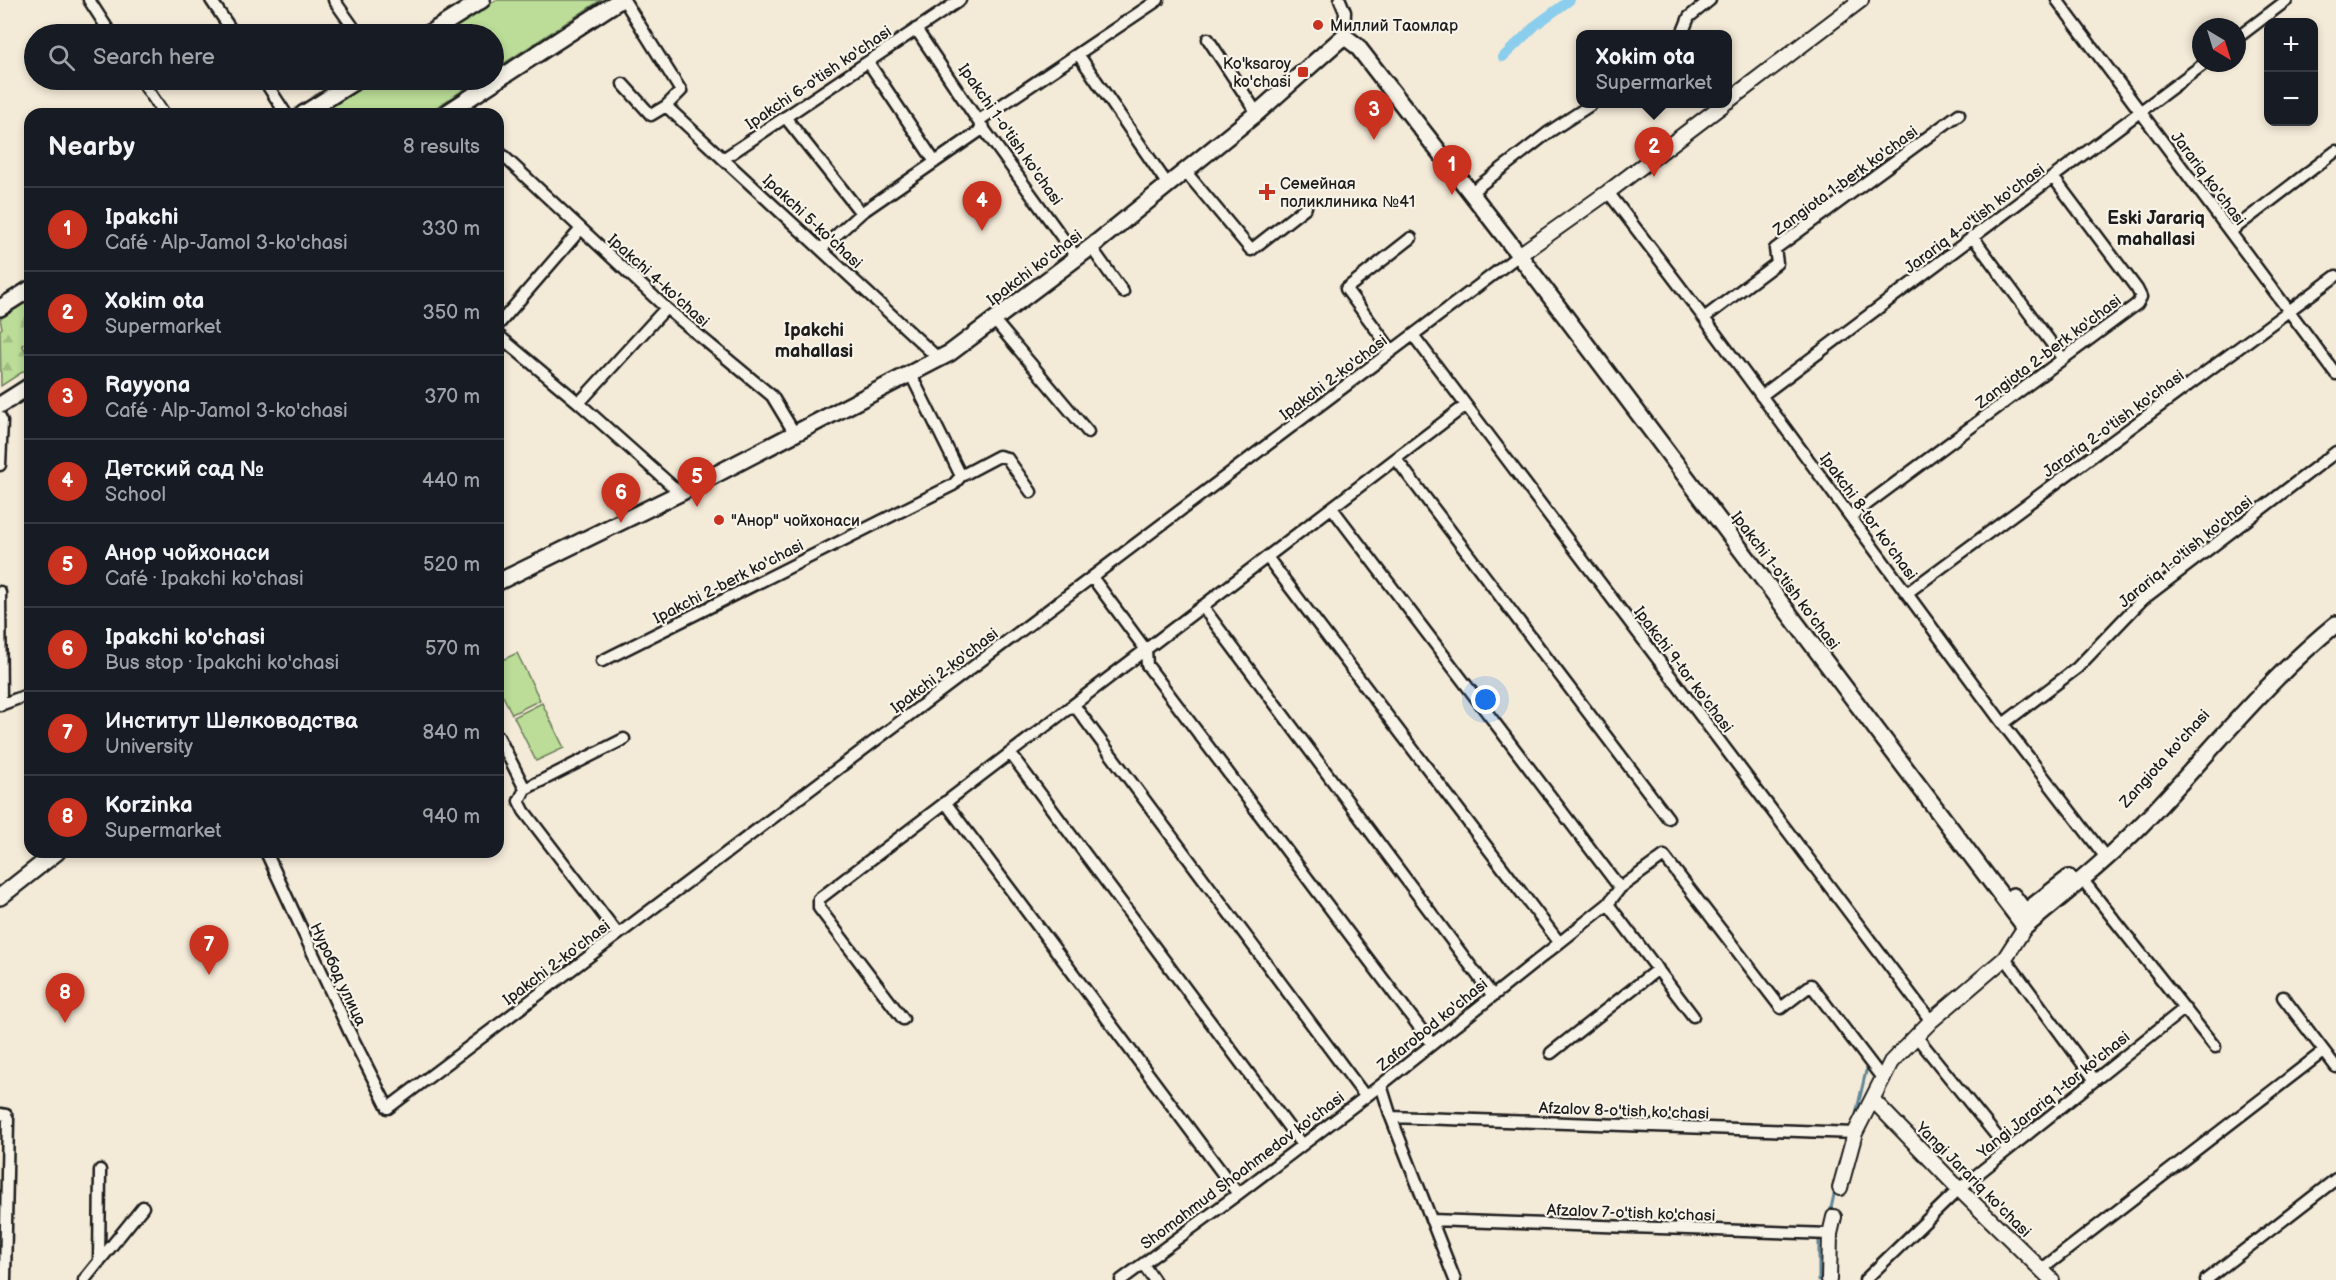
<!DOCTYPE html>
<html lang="en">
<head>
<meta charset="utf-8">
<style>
	:root { --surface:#171b24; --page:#20242c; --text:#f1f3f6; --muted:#9ea1a6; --line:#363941; --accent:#c8321e }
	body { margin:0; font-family:"Balsamiq Sans",sans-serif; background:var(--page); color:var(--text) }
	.controls { position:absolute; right:18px; top:18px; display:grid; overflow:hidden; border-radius:12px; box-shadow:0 3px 9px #0003 }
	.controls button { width:54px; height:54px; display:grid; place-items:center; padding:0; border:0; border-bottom:2px solid var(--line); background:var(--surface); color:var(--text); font:30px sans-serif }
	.compass { position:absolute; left:2192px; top:18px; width:54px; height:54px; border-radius:50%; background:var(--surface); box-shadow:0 3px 9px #0003; rotate:142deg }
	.you { position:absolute; left:1486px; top:700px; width:21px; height:21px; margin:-15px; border:4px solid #fff; border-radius:50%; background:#1a73e8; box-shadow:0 0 0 9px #1a73e833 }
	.badge { display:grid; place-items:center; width:39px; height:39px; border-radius:50%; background:var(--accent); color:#fff; font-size:20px; font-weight:700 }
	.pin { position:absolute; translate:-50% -50px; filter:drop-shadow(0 2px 3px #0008) }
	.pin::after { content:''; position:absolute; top:32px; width:21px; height:18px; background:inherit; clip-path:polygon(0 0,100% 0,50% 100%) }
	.popup { position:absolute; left:1576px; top:30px; width:156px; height:78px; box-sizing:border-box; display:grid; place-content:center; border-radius:12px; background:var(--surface); filter:drop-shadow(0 2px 4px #0005); font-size:20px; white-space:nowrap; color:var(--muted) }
	.popup b { font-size:22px; color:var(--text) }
	.popup::after { content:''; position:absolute; left:50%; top:100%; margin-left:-12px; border:12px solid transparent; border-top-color:var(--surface) }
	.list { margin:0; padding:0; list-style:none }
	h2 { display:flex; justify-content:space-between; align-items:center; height:78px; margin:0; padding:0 24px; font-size:26px }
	h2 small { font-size:20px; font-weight:400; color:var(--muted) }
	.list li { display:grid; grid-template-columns:39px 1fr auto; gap:18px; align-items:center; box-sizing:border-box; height:84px; padding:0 24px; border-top:2px solid var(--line) }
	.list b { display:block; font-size:22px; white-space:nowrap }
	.list p { margin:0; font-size:20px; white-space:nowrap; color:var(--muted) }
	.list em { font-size:20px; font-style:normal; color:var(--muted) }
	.icon { flex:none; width:33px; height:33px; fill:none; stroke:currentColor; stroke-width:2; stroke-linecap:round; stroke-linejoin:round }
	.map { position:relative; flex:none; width:2336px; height:1280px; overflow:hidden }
	.search { position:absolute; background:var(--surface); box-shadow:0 3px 9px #0003; left:24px; top:24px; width:480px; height:66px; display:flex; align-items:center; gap:15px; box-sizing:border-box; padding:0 21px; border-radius:33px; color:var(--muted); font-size:22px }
	.panel { position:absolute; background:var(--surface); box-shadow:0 3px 9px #0003; left:24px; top:108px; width:480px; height:750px; border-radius:18px }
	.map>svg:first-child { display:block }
</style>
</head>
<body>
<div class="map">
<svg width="2336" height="1280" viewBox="0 0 2336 1280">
	<defs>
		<pattern id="forest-firs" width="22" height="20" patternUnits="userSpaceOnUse" patternTransform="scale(1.5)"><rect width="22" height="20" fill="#bbdd97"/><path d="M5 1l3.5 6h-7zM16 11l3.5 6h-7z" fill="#a0bd82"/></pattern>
	</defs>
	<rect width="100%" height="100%" fill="#f4ead8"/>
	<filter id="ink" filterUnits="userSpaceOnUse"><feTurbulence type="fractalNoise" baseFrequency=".0167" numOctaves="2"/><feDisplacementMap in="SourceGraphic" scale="12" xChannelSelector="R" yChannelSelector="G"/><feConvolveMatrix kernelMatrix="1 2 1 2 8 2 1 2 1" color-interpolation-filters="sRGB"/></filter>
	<g filter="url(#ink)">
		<path fill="#bbdd97" stroke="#6c7c5a" stroke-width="1.5" d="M496 0H601L494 70V34H442Z
			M371 80H479L426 114H316Z
			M517 653 540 700 512 714 498 686V662Z
			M542 703 564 748 536 761 514 717Z"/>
		<path fill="url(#forest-firs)" stroke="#6c7c5a" stroke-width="1.5" d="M27 301 30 306V340L22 345 30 357V367L1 386 0 330 2 328 0 319Z"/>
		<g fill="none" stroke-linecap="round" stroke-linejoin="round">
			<path stroke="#5f8699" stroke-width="3" d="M1855 1118 1866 1071
				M1844 1149 1847 1136
				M1830 1213 1835 1190
				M1819 1240V1280"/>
			<path stroke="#8bcdec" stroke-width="10" d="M1503 57 1537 24 1570 0"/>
			<g stroke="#1c1c1c" stroke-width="15">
				<path id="minor" d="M89 0 111 34
					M211 0 234 34
					M334 0 358 34
					M1340 0 1345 12 1344 36
					M2057 0 2336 374
					M916 29 978 121 1077 258
					M1682 34 1689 17 1710 0
					M2237 38 2287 0
					M1208 39 1257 113
					M1078 54 1168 185
					M868 62 935 162
					M141 80 164 114
					M264 80 286 114
					M623 84 651 115 666 106 681 91 624 0
					M666 106 939 359
					M785 117 861 213
					M978 121 1158 0
					M498 151 666 308 772 396 795 434
					M723 159 960 0
					M1185 171 1251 250 1306 207
					M1608 192 1704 318 2003 724 2107 859
					M1470 193 1549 132 1592 104
					M2230 232 2336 151
					M1972 236 2063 359
					M1091 247 1123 292
					M822 248 861 213 984 128
					M1704 318 1777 263 1775 249 1959 114
					M994 320 1088 432
					M498 325 580 230
					M498 335 579 403 680 493
					M1413 335 1931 1021
					M1392 351 1346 289 1411 238
					M911 375 961 476
					M1761 396 2205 63
					M579 403 666 308
					M0 417 2 421 0 465
					M1396 459 1668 818
					M1332 508 1620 888
					M1851 516 2137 304 2141 297 2137 289 2053 177
					M1267 557 1559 942
					M1092 577 1146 650 1147 665 1432 1044
					M0 592 1 705
					M1907 593 2336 276
					M1202 606 1493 996
					M602 661 953 485 961 476 999 456 1007 458 1031 492
					M0 705 30 694
					M1074 705 1365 1096
					M2003 724 2077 668 2142 600 2336 452
					M498 736 525 789 519 801 524 811 618 934
					M1010 753 1302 1145
					M525 789 624 739
					M945 802 1238 1194
					M266 852 349 1031 388 1108 1519 255
					M2082 879 2215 1047
					M1608 904 1693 1016
					M2005 958 2094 1079
					M2283 997 2336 1067
					M903 1019 819 908V899L1466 405
					M1916 1036 2007 1149
					M1551 1053 1658 969
					M1381 1085 1391 1117 1455 1280
					M0 1114 6 1115 8 1119 5 1280
					M1391 1117 1855 1133
					M1431 1220 1830 1234
					M99 1262 100 1170
					M1143 1264 1154 1280
					M2042 1269 2324 1051
					M84 1280 143 1207
					M1121 1280 1238 1194 1381 1085 1608 904 1620 888 1664 856 1781 1008 1811 985 1882 1078
					M1865 1280 1959 1189 2185 1008
					M2206 1280 2336 1179"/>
			</g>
			<g stroke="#1c1c1c" stroke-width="18">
				<path id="tertiary" d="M1728 101 1861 0
					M1519 255 1608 192 1724 104
					M1873 1100 1959 1189 2052 1280
					M1840 1188 1855 1133 1891 1062 1931 1021 2005 958 2025 927V917
					M1829 1280 1830 1234 1834 1217"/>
			</g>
			<g stroke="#1c1c1c" stroke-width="20">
				<path id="secondary" d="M428 34 482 0
					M1344 36 1357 46 1519 255 2025 927C2068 891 2112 856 2151 815 2212 750 2267 680 2336 624
					M303 114 357 80
					M445 114 620 0
					M0 308 30 289
					M0 405 30 386
					M498 582 680 493 950 353 1091 247 1257 113 1344 36
					M2013 896 2025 912 2069 878
					M0 897 57 852"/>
			</g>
			<use href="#minor" stroke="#f7f3e8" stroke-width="10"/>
			<use href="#tertiary" stroke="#f7f3e8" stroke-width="14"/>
			<use href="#secondary" stroke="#f7f3e8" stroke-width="15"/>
		</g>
	</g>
	<g fill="#c8321e" stroke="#f7f3e8" stroke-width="2">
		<circle cx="1318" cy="25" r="6"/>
		<rect x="1297" y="66" width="12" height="12" rx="3"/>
		<path d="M1264 183h6v6h6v6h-6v6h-6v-6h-6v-6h6z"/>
		<circle cx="719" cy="520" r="6"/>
	</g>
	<g text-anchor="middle" stroke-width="4.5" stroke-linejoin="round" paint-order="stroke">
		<g font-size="16" fill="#1c1c1c" stroke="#f7f3e8" text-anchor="start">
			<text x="1330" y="31">Миллий Таомлар</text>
			<text x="1291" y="69" text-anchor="end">Ko'ksaroy<tspan x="1291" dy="18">ko'chasi</tspan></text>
			<text x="1280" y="189">Семейная<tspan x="1280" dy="18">поликлиника №41</tspan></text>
			<text x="731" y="526">"Анор" чойхонаси</text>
		</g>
		<g font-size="16" fill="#1c1c1c" stroke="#f7f3e8">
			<text transform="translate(818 77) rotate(-34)" y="6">Ipakchi 6-o'tish ko'chasi</text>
			<text transform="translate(1011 134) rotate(55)" y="6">Ipakchi 1-o'tish ko'chasi</text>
			<text transform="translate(2209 178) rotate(53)" y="6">Jarariq ko'chasi</text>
			<text transform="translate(1845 180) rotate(-36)" y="6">Zangiota 1-berk ko'chasi</text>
			<text transform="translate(1974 218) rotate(-37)" y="6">Jarariq 4-o'tish ko'chasi</text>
			<text transform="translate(813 221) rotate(43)" y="6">Ipakchi 5-ko'chasi</text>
			<text transform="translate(1034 267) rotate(-37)" y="6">Ipakchi ko'chasi</text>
			<text transform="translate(659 280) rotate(42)" y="6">Ipakchi 4-ko'chasi</text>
			<text transform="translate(2048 351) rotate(-37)" y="6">Zangiota 2-berk ko'chasi</text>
			<text transform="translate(1333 377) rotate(-37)" y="6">Ipakchi 2-ko'chasi</text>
			<text transform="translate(2113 423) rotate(-36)" y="6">Jarariq 2-o'tish ko'chasi</text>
			<text transform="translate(1869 516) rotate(54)" y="6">Ipakchi 8-tor ko'chasi</text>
			<text transform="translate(2185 551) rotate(-39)" y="6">Jarariq 1-o'tish ko'chasi</text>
			<text transform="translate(1786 580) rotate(53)" y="6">Ipakchi 1-o'tish ko'chasi</text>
			<text transform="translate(728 581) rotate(-27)" y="6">Ipakchi 2-berk ko'chasi</text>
			<text transform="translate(1684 669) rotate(53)" y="6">Ipakchi 9-tor ko'chasi</text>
			<text transform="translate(944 670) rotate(-37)" y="6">Ipakchi 2-ko'chasi</text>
			<text transform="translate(2164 758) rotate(-48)" y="6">Zangiota ko'chasi</text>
			<text transform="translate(556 962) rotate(-37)" y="6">Ipakchi 2-ko'chasi</text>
			<text transform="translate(339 974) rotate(65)" y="6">Нуробод улица</text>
			<text transform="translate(1432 1024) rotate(-39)" y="6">Zafarobod ko'chasi</text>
			<text transform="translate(2053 1094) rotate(-39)" y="6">Yangi Jarariq 1-tor ko'chasi</text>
			<text transform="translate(1624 1110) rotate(2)" y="6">Afzalov 8-o'tish ko'chasi</text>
			<text transform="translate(1242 1170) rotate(-37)" y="6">Shomahmud Shoahmedov ko'chasi</text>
			<text transform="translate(1974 1179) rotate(45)" y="6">Yangi Jarariq ko'chasi</text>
			<text transform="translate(1631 1212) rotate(2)" y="6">Afzalov 7-o'tish ko'chasi</text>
		</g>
		<g font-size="18" font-weight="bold" fill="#1c1c1c" stroke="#f7f3e8">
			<text x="2156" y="224">Eski Jarariq<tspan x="2156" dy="21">mahallasi</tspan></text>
			<text x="814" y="336">Ipakchi<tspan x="814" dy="21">mahallasi</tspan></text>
		</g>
	</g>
</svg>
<div class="controls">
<button>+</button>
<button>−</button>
</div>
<svg class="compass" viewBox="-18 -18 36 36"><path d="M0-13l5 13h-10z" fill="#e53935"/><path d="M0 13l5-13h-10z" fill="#9ea1a6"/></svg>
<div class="you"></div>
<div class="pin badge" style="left:1452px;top:195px">1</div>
<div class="pin badge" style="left:1654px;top:177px">2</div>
<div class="popup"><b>Xokim ota</b>Supermarket</div>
<div class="pin badge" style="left:1374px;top:140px">3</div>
<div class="pin badge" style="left:982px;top:231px">4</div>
<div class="pin badge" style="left:697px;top:507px">5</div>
<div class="pin badge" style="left:621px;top:523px">6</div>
<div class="pin badge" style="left:209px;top:975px">7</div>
<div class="pin badge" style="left:65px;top:1023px">8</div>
<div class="search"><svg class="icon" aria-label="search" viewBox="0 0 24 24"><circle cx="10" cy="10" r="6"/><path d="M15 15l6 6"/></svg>Search here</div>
<section class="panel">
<h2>Nearby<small>8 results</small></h2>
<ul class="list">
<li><span class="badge">1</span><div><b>Ipakchi</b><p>Café · Alp-Jamol 3-ko'chasi</p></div><em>330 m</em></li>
<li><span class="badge">2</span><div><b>Xokim ota</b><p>Supermarket</p></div><em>350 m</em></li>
<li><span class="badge">3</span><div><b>Rayyona</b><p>Café · Alp-Jamol 3-ko'chasi</p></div><em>370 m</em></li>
<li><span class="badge">4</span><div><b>Детский сад №</b><p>School</p></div><em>440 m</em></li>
<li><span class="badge">5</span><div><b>Анор чойхонаси</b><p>Café · Ipakchi ko'chasi</p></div><em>520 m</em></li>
<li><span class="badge">6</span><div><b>Ipakchi ko'chasi</b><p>Bus stop · Ipakchi ko'chasi</p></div><em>570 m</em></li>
<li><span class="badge">7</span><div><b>Институт Шелководства</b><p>University</p></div><em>840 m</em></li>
<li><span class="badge">8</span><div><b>Korzinka</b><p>Supermarket</p></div><em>940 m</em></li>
</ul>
</section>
</div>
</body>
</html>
